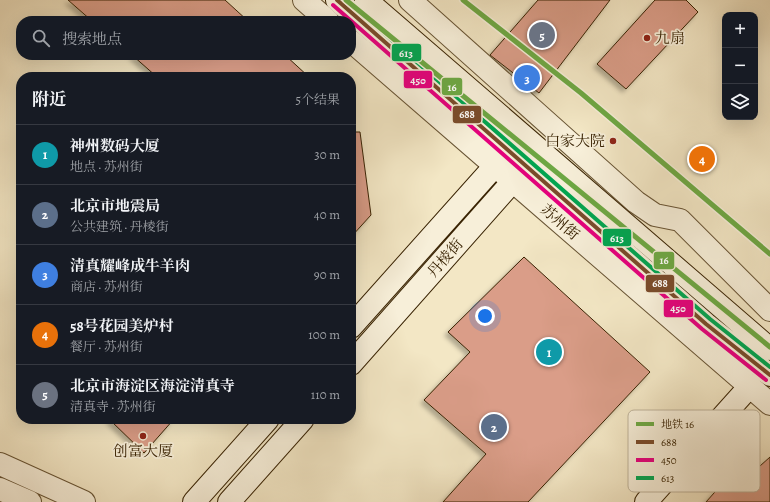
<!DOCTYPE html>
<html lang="zh">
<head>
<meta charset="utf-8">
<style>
	:root { --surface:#171b24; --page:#20242c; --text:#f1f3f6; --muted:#9ea1a6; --line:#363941; --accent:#c59692 }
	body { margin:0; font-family:Alegreya,"Noto Serif SC",serif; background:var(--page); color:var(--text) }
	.controls { position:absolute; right:12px; top:12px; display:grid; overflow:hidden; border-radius:8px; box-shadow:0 4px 16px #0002 }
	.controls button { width:36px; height:36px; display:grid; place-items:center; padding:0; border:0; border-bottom:1px solid var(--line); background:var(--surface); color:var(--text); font:20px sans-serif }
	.you { position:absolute; left:485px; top:316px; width:14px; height:14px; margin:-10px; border:3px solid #fff; border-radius:50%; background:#1a73e8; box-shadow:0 0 0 6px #1a73e833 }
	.badge { display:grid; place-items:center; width:26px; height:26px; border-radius:50%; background:var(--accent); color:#fff; font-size:13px; font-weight:700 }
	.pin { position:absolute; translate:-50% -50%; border:2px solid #fff; box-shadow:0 1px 4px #0006 }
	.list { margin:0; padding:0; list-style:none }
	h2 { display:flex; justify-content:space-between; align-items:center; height:52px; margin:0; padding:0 16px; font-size:17px }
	h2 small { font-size:13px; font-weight:400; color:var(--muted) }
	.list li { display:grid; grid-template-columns:26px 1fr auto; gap:12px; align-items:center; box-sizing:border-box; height:60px; padding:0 16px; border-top:1px solid var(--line) }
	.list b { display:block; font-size:15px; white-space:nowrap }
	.list p { margin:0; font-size:13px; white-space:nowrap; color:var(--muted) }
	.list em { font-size:13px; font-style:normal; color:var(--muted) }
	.icon { flex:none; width:22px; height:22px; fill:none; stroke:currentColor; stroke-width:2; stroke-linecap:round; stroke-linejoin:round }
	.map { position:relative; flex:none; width:770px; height:502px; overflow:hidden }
	.search { position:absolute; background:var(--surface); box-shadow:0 4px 16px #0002; left:16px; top:16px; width:340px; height:44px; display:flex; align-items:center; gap:10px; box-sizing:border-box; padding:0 14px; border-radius:16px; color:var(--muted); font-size:15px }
	.panel { position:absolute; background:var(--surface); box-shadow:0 4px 16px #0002; left:16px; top:72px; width:340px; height:352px; border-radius:16px }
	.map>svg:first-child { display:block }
</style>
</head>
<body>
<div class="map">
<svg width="770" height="502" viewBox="0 0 770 502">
	<defs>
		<filter id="shadow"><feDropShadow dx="-3.5" dy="3.5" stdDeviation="2" flood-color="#0004"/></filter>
	</defs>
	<rect width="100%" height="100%" fill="#f3e7c5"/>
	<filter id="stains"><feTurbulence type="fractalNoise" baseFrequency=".005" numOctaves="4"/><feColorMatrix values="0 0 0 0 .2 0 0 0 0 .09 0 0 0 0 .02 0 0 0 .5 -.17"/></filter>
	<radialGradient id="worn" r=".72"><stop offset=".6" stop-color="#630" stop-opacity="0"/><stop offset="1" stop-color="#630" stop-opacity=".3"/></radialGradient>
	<path fill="#da9d88" stroke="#392303" filter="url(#shadow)" d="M68 0H225L248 21H92Z
		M538 0H610L539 93 490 55Z
		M655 0H686L698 12 626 89 597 64Z
		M132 55H285L309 77H157Z
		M351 132H360L371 215 351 237Z
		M524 257 650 372 528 502H443L486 454 424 400 470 352 448 332Z
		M109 419H174L144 453Z
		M770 457V502H706L739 465 750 475Z"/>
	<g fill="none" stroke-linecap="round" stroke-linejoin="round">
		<g stroke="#685434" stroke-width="24">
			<path id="tertiary" d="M304 0 328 21
				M410 0 636 202 655 215 680 220 770 310
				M351 41 770 404
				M0 464 84 502
				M0 489 30 502"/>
		</g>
		<g stroke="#392303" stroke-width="24">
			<path id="secondary" d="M337 0 706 324 770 375
				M366 0 770 349
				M351 327 518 140
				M351 364 537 154
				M194 502 268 419
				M229 502 303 419
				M646 502 750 386"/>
		</g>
		<use href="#tertiary" stroke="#f7efd9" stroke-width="22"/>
		<use href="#secondary" stroke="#f7efd9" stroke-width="22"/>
		<g stroke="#f7efd9" stroke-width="7">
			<path id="bus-1" d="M337 0 706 324 770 375"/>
		</g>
		<g stroke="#f7efd9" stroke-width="7">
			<path id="bus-2" d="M333 5 702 329 766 380"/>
		</g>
		<g stroke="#f7efd9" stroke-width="7">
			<path id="bus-3" d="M346 0 710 319 770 367"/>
		</g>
		<use href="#bus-1" stroke="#7a4b2a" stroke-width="4"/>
		<use href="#bus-2" stroke="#e5007d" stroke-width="4"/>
		<use href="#bus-3" stroke="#00a651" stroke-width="4"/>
		<g stroke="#f7efd9" stroke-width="8">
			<path id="metro-1" d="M346 0 770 347
				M463 0 581 93 770 254"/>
		</g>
		<use href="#metro-1" stroke="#6da843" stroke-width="5"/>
	</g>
	<g fill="#8f2418" stroke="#f7efd9" stroke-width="1.5">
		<circle cx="647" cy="38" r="4"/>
		<circle cx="613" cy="141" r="4"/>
		<circle cx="143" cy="436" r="4"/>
	</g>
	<g text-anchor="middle" stroke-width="3.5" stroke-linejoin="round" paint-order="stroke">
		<g font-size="15" fill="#392303" stroke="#f7efd9" text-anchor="start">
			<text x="655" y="43">九扇</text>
			<text x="605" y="146" text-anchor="end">白家大院</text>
			<text x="143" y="456" text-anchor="middle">创富大厦</text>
		</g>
		<g font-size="15" fill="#392303" stroke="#f7efd9">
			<text transform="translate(560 222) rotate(41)" y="5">苏州街</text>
			<text transform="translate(445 258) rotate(-49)" y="5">丹棱街</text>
		</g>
	</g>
	<rect x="628" y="410" width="132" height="82" rx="6" fill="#f7efd9" stroke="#beb299" stroke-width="1"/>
	<rect x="636" y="422" width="18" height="4" fill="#6da843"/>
	<rect x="636" y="440" width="18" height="4" fill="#7a4b2a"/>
	<rect x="636" y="458" width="18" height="4" fill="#e5007d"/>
	<rect x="636" y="476" width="18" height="4" fill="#00a651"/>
	<g font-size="11" fill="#392303">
		<text x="661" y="428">地铁 16</text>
		<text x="661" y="446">688</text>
		<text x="661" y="464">450</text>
		<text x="661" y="482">613</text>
	</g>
	<g stroke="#f7efd9" stroke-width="1.5">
		<rect x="391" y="43" width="31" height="19" rx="4" fill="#00a651"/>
		<rect x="403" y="70" width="30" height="19" rx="4" fill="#e5007d"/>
		<rect x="441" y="77" width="22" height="19" rx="4" fill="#6da843"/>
		<rect x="452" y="105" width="30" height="19" rx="4" fill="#7a4b2a"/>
		<rect x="602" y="228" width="30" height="19" rx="4" fill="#00a651"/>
		<rect x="653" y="251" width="22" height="19" rx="4" fill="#6da843"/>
		<rect x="645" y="274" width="30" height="19" rx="4" fill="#7a4b2a"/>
		<rect x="663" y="299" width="31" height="19" rx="4" fill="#e5007d"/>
	</g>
	<g font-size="11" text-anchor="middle" font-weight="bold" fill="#fff">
		<text x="406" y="57">613</text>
		<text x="418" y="84">450</text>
		<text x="452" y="91">16</text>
		<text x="467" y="118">688</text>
		<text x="617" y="242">613</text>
		<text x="664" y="264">16</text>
		<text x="660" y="287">688</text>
		<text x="678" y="312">450</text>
	</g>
	<rect width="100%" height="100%" filter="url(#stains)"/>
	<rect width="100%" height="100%" fill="url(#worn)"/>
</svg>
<div class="controls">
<button>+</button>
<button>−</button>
<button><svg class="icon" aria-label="layers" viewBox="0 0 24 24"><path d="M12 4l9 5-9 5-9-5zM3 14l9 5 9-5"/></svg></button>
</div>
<div class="you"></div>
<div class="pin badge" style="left:549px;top:352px;background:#0f9aa8">1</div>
<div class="pin badge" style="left:494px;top:427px;background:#5c6f8a">2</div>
<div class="pin badge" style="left:527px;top:78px;background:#3f7fe0">3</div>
<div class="pin badge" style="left:702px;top:159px;background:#e8710a">4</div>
<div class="pin badge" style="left:542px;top:35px;background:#6b7280">5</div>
<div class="search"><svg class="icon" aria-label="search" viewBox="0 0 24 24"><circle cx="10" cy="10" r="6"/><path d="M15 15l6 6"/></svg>搜索地点</div>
<section class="panel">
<h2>附近<small>5个结果</small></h2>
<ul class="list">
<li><span class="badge" style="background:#0f9aa8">1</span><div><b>神州数码大厦</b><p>地点 · 苏州街</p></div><em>30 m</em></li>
<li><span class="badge" style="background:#5c6f8a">2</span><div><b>北京市地震局</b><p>公共建筑 · 丹棱街</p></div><em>40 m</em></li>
<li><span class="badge" style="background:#3f7fe0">3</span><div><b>清真耀峰成牛羊肉</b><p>商店 · 苏州街</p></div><em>90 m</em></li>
<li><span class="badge" style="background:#e8710a">4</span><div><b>58号花园美炉村</b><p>餐厅 · 苏州街</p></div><em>100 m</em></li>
<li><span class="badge" style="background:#6b7280">5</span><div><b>北京市海淀区海淀清真寺</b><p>清真寺 · 苏州街</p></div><em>110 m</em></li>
</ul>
</section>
</div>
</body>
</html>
